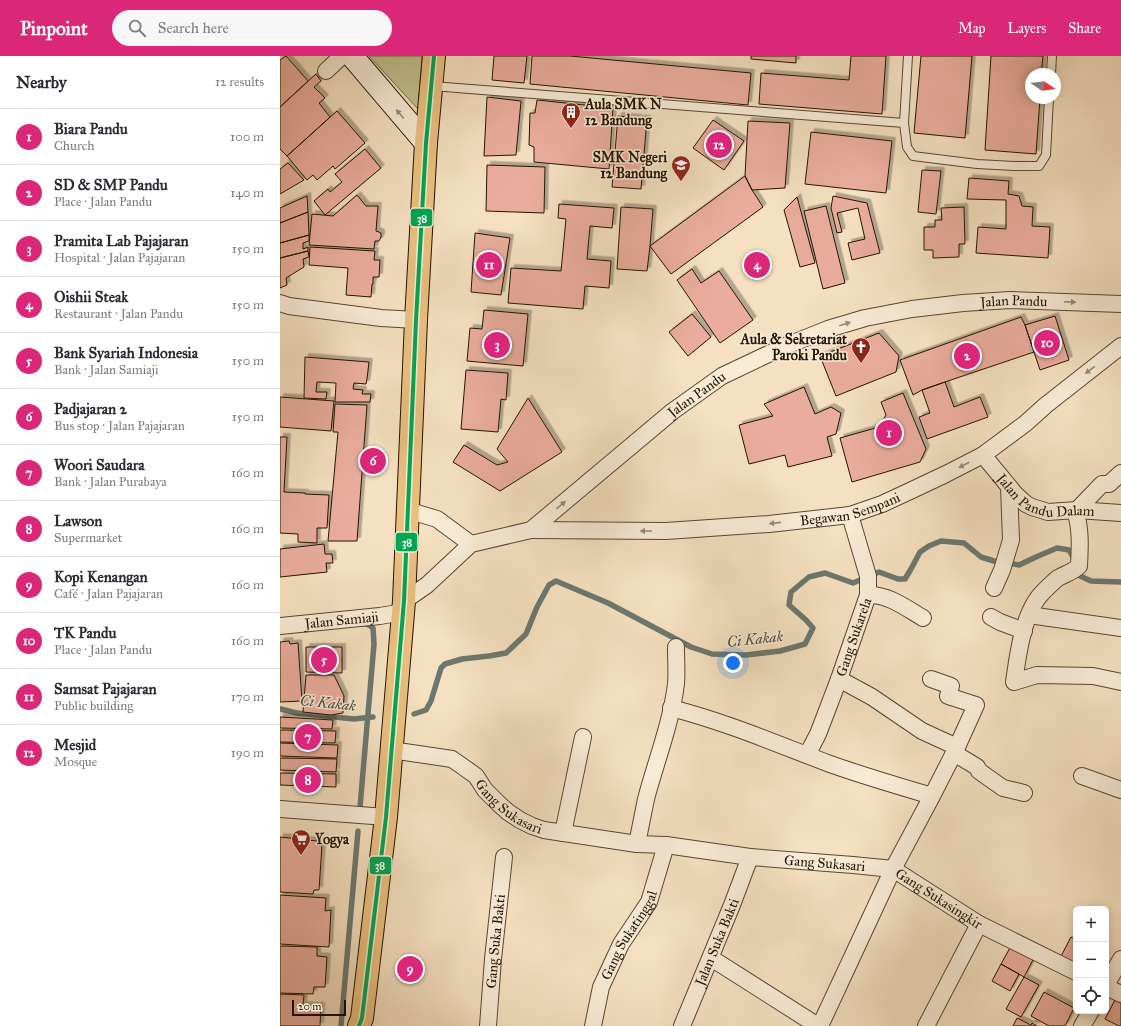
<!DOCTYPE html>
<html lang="en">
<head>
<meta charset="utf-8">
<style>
	:root { --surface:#fff; --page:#f7f7f7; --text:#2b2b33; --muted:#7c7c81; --line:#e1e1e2; --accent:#db2777 }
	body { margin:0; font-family:"IM FELL Great Primer",serif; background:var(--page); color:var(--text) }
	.controls { position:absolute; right:12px; bottom:12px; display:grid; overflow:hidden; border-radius:6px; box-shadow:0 2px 10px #0003 }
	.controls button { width:36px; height:36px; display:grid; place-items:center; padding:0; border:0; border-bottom:1px solid var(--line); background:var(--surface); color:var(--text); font:20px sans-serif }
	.compass { position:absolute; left:745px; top:12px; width:36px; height:36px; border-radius:50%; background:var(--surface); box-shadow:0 2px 10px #0003; rotate:103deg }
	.scale { position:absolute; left:12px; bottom:10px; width:54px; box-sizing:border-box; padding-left:4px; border:2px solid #231301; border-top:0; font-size:11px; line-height:14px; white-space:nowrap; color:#231301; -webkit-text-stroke:3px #f8ecd7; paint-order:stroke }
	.you { position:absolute; left:453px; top:607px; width:14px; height:14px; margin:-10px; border:3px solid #fff; border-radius:50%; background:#1a73e8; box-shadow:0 0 0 6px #1a73e833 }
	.badge { display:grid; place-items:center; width:26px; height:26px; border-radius:50%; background:var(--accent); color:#fff; font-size:13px; font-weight:700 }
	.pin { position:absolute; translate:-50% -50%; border:2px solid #fff; box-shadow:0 1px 4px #0006 }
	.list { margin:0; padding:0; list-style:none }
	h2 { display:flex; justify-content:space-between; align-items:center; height:52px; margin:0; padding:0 16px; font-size:17px }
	h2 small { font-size:13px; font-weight:400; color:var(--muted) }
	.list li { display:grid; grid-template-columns:26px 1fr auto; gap:12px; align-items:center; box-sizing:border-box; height:56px; padding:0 16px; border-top:1px solid var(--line) }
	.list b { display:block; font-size:15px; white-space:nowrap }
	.list p { margin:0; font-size:13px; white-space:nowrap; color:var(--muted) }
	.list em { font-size:13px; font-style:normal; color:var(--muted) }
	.icon { flex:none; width:22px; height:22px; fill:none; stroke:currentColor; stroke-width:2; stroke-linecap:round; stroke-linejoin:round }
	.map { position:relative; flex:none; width:841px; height:970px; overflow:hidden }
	header { display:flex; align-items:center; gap:24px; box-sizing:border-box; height:56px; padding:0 20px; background:var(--accent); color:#fff }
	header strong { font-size:19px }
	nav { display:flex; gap:22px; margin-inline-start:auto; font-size:14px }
	.search { width:280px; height:36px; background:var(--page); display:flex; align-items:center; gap:10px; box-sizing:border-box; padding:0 14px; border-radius:22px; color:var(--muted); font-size:15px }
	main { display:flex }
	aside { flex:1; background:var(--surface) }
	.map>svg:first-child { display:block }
</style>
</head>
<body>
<header>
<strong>Pinpoint</strong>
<div class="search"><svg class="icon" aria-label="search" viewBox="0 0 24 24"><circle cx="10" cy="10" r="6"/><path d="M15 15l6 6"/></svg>Search here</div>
<nav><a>Map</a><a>Layers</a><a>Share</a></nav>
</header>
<main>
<aside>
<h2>Nearby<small>12 results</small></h2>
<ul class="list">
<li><span class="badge">1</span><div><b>Biara Pandu</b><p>Church</p></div><em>100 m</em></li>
<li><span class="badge">2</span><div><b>SD &amp; SMP Pandu</b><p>Place · Jalan Pandu</p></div><em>140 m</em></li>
<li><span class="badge">3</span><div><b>Pramita Lab Pajajaran</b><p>Hospital · Jalan Pajajaran</p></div><em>150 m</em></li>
<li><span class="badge">4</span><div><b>Oishii Steak</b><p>Restaurant · Jalan Pandu</p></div><em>150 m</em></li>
<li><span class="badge">5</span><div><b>Bank Syariah Indonesia</b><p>Bank · Jalan Samiaji</p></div><em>150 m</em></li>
<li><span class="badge">6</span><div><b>Padjajaran 2</b><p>Bus stop · Jalan Pajajaran</p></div><em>150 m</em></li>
<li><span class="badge">7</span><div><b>Woori Saudara</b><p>Bank · Jalan Purabaya</p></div><em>160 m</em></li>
<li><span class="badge">8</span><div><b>Lawson</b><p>Supermarket</p></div><em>160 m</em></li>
<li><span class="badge">9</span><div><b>Kopi Kenangan</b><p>Café · Jalan Pajajaran</p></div><em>160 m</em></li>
<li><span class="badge">10</span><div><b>TK Pandu</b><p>Place · Jalan Pandu</p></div><em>160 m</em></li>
<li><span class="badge">11</span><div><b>Samsat Pajajaran</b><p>Public building</p></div><em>170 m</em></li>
<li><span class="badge">12</span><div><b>Mesjid</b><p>Mosque</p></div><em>190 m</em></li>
</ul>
</aside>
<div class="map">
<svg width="841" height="970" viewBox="0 0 841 970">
	<defs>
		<filter id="shadow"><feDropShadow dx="3.5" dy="-3.5" stdDeviation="0" flood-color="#0004"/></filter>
	</defs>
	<rect width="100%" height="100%" fill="#f5e1c1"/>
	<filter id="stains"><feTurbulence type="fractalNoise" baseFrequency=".005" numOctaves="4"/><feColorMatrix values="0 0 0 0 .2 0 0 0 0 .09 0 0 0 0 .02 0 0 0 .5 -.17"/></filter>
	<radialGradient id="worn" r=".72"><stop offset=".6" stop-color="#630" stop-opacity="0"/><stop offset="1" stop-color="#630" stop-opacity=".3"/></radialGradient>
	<path fill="#c1c18f" stroke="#726a48" d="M89 0H142L138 53Z"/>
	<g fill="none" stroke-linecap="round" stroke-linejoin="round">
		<path stroke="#6c786f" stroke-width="5.5" d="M796 515V518L811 525 841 526
			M0 653 17 657 74 663 93 661
			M134 658 146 654 151 645 161 612 165 608 182 603 209 600 226 597 246 578 257 551 269 529 276 525 328 547 411 591 432 598 466 599 500 595 525 588 533 572 526 564 509 549 511 536 529 521 545 517 573 527 599 516 618 523H625L631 513 640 496 649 490 661 485 684 487 701 501 714 505 739 509 756 501 777 492 789 494 795 504
			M80 751 94 588 93 572 87 568H82
			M61 970 78 775"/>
	</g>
	<path fill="#eaad9d" stroke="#231301" filter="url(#shadow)" d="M6 0 28 25 0 51V4Z
		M214 0H247L244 27 212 24Z
		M252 0H290L471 17 468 49 250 28Z
		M471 0H516V7L471 3Z
		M571 0H606L602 58 479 48 481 17 569 24Z
		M641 0H692L685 82 634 77Z
		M711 0H763L761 18H751V42H760L756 98 705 94Z
		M36 18 41 25 34 31 45 42 39 47 50 61 7 100 0 93V51Z
		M207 41 241 45 236 99 204 100Z
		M257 44 333 52 329 113 254 106V91L249 89 250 57H255Z
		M57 55 85 87 55 113 53 110 37 124 33 119 27 124 7 100Z
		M338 60 367 63 361 133 332 131Z
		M433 64 464 85 444 114 413 92Z
		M468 65 510 67 505 132 472 134 465 120Z
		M531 76 612 85 606 137 525 128Z
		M85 93 101 112 45 159 34 145 48 133 50 136 62 126 55 118Z
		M8 107 24 124 0 138V113Z
		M207 109 265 111 264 157 206 155Z
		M642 114 661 115 656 158 638 156Z
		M465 120 472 134 483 151 391 218 370 190Z
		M689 122 729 125 728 138 739 140 742 150 753 151 752 170 770 171 768 202 696 197 698 171 726 173V144L687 143Z
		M77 139 86 150H98L96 175 99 176 101 177V181L99 185H95L94 193 29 189 32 158 53 160Z
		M27 140 28 156 0 167V152Z
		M553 140 587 147 600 197 572 204 568 187 585 183 578 152 557 157 562 176 557 177 551 152Z
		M517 141 535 207 520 211 504 154Z
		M279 148 334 152 332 172 310 170 307 203 331 205 329 232 305 230 303 253 228 247 231 212 281 215 286 163 278 162Z
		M546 150 565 227 543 233 524 155Z
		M341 151 373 153 370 190 367 215 337 213Z
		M684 151 685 188H679V201L653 202V194H644V171H655V164H662L661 152Z
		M28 156 29 179 0 187V167Z
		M195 177 230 182 221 239 191 236Z
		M29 179V185L23 187V193L28 191V195L0 202V187Z
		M30 191 95 195 94 204H100L99 221H93V228H92L91 241 66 239 68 212 29 209Z
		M28 195 29 201 23 203 24 211 6 222 7 229 0 232V202Z
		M412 213 421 227 439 215 473 264 440 287 397 224Z
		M204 254 248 258 243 310 187 305 190 272 202 273Z
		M412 258 431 281 408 300 389 276Z
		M775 260 789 304 760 314 745 269Z
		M741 261 745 269 754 296 665 326 642 334 633 339 620 304Z
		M599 277 619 300 616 316 556 340 540 300Z
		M25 301 89 306 87 323 86 328 74 327 73 333 83 334 82 338H91L90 346H55L56 327 37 326 36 336H47L46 343 24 342Z
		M186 314 228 317 226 344 221 343 218 376 181 373Z
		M665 326 674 351 700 341 708 361 647 383 639 361 650 357 642 334Z
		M524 331 535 358 551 351 561 357 556 378 547 381 552 400 508 411 505 399 469 408 459 369 493 360 484 348Z
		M623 337 646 393 640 406 572 426 560 382 599 371 606 359 601 346Z
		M0 341 54 345 51 375 0 371Z
		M248 342 282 396 220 435 173 406 184 389 217 409 228 406 217 393Z
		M55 348 87 349 77 485H48L58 376H53Z
		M0 381H7L4 436 25 437V438L49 439 47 472H37V487L18 486V478L0 477Z
		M44 488 45 498H52L53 507H46L47 516 0 521V493Z
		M9 585 10 588 18 587 22 645 0 646V586Z
		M26 591H62V617L26 616Z
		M26 619H54L64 640 63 657 51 659 23 656Z
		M0 661 53 664 52 673 0 672Z
		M0 674 56 675 55 687 0 686Z
		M0 687 58 689 57 702 0 700Z
		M0 702 57 703 56 716 0 714Z
		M0 717 56 718V731L0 729Z
		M0 781 37 785V789H42L39 834H34L33 838 0 836Z
		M0 839 46 842 45 855 51 854 49 891 0 888Z
		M791 881 796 884V914L779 904Z
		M0 890 37 891V900L47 901 45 931H34L33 938 0 937Z
		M731 890 754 902 744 921 721 908Z
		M721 908 739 918 730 935 712 925Z
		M744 921 759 929 741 961 726 953Z
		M764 936 794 952 785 970H769L751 960Z
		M0 938 24 939 23 949 41 950 40 970H0Z
		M837 940 841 942V970H839L825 963Z
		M737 962 751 969 752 967 757 970H733Z"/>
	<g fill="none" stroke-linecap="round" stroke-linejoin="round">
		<g stroke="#584631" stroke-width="10">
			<path id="service" d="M628 0 624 67 627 91 633 100 697 108 734 110H759L766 99 769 42
				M771 18 772 0
				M152 30 624 67"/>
		</g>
		<g stroke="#584631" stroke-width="18">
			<g id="minor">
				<path d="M46 15 62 0"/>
				<path d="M0 247 9 250 101 262 136 264"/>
				<path id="s1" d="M703 399 736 439 746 448 752 451 768 456 797 454 841 457"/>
				<path d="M127 454 157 463 191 488"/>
				<path d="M795 454C801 473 800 490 799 510 793 516 785 518 778 522 773 526 768 531 764 535 743 555 738 598 734 626L757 619 813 620 841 626"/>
				<path d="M797 454 822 428H829L841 417"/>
				<path id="s2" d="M251 474 386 475 489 468 570 459 602 448 630 435 666 418 703 399 746 367 766 349 841 290"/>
				<path d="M714 532 722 514 731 484 729 431"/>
				<path d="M588 539C608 538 626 552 643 562"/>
				<path id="s3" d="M124 545 147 529 191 488 251 474 393 355 442 320 503 291 548 273 585 262 632 253 683 247 730 244 841 248"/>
				<path d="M749 559 841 572"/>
				<path d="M711 561 720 566 744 575"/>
				<path id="s4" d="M0 570 100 560 123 556"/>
				<path d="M559 623 592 641 642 675 677 691"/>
				<path d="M391 652C446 666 497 688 550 708 584 720 618 730 652 740"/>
				<path id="s5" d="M111 694 172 703 196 720 205 734 219 748 228 756 240 764 252 770 264 774 357 788 386 789 470 801 573 809 613 813 699 868 796 916"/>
				<path d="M674 697 697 711 699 715 723 732 744 737"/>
				<path id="s6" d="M527 699 538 678 559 623 588 539V520L570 459"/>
				<path d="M802 720 841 734"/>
				<path d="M0 753 106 761"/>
				<path d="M283 777 303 681"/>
				<path d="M357 788C360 773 363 758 366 743 376 705 391 668 396 628 397 616 396 604 396 591"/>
				<path d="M431 902 538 970"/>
				<path d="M826 929 841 903"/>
				<path d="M826 931 841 938"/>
				<path id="s7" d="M208 970 213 903 224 801"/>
				<path id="s8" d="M313 970 321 931 341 888 369 846 386 789"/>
				<path id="s9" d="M402 970 452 849 470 801"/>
				<path d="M540 970 613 813 652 740 677 691 696 649 668 640 671 630 651 623"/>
				<path d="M646 970 699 868"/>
				<path d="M802 970 811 955"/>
			</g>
		</g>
		<g stroke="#231301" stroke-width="24">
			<path id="secondary" d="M72 0 146 87"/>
		</g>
		<g stroke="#231301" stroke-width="24">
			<path id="trunk" d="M79 970 82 962 106 761 124 545 136 264 146 87 154 0"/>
		</g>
		<use href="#service" stroke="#f8ecd7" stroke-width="8"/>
		<use href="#minor" stroke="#f8ecd7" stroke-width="16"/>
		<use href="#secondary" stroke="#f8ecd7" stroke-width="22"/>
		<use href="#trunk" stroke="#eac080" stroke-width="22"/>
		<g stroke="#f8ecd7" stroke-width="7">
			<path id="bus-1" d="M79 970 82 962 106 761 124 545 136 264 146 87 154 0"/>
		</g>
		<use href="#bus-1" stroke="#00a651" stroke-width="4"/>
	</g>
	<defs><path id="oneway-solid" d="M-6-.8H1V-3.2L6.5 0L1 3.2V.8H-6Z"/></defs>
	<g fill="#988a77">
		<use href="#oneway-solid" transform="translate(120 58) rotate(-130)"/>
		<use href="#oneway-solid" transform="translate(790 246) rotate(2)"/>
		<use href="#oneway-solid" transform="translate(565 268) rotate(-17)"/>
		<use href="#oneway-solid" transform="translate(810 314) rotate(142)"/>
		<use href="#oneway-solid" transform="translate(684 409) rotate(152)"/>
		<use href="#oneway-solid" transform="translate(281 449) rotate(-40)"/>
		<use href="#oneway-solid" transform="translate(495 467) rotate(174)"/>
		<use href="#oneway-solid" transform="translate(366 475) rotate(180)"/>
	</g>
	<defs>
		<g id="building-pin" transform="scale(1)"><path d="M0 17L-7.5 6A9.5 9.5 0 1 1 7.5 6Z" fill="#8f2418" stroke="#f8ecd7"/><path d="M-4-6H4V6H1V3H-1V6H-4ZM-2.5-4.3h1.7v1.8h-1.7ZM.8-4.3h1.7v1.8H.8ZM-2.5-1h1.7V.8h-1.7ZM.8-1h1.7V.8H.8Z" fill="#fff"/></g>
		<g id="school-pin" transform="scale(1)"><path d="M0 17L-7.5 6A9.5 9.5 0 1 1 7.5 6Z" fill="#8f2418" stroke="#f8ecd7"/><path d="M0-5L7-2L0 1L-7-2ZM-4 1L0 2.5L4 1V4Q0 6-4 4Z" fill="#fff"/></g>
		<g id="church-pin" transform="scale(1)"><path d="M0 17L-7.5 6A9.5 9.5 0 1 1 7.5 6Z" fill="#8f2418" stroke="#f8ecd7"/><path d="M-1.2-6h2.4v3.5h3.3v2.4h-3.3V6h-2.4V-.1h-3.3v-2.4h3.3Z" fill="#fff"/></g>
		<g id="supermarket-pin" transform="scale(1)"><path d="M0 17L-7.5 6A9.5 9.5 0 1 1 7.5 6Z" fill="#8f2418" stroke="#f8ecd7"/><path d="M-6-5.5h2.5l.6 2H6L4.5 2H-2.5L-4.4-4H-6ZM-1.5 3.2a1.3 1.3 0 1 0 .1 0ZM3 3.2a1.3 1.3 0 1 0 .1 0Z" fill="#fff"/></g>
	</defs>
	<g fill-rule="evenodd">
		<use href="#building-pin" x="291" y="56"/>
		<use href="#school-pin" x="401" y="109"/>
		<use href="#church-pin" x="581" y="291"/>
		<use href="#supermarket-pin" x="21" y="783"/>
	</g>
	<g text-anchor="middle" stroke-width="3" stroke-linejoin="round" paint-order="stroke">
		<g font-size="14" font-weight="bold" fill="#231301" stroke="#f8ecd7" text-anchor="start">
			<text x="305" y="53">Aula SMK N<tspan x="305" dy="16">12 Bandung</tspan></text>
			<text x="387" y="106" text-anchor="end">SMK Negeri<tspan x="387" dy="16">12 Bandung</tspan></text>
			<text x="567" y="288" text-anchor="end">Aula &amp; Sekretariat<tspan x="567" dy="16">Paroki Pandu</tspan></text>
			<text x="35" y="788">Yogya</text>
		</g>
		<g font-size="14" fill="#231301" stroke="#f8ecd7">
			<text dy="5" stroke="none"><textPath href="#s3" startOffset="700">Jalan Pandu</textPath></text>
			<text dy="5" stroke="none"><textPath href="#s3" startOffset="364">Jalan Pandu</textPath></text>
			<text dy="5" stroke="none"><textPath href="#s1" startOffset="81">Jalan Pandu Dalam</textPath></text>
			<text dy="5" stroke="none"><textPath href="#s2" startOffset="321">Begawan Sempani</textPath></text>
			<text dy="5" stroke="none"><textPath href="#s4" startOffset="62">Jalan Samiaji</textPath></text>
			<text dy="5" stroke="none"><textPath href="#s6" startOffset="127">Gang Sukarela</textPath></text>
			<text dy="5" stroke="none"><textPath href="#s5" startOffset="137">Gang Sukasari</textPath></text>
			<text dy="5" stroke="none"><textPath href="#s5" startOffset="463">Gang Sukasari</textPath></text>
			<text dy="5" stroke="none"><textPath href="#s5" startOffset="586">Gang Sukasingkir</textPath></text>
			<text dy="5" stroke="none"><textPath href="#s8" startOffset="99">Gang Sukatinggal</textPath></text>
			<text dy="5" stroke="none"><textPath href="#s7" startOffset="85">Gang Suka Bakti</textPath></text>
			<text dy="5" stroke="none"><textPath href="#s9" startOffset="91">Jalan Suka Bakti</textPath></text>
		</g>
		<g font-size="15" font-style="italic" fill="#4e4e41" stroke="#f8ecd7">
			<text transform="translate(475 583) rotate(-6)" y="5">Ci Kakak</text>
			<text transform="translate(48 647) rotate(6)" y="5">Ci Kakak</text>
		</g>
	</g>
	<g stroke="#f8ecd7" stroke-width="1.5">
		<rect x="130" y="152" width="23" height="19" rx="4" fill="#00a651"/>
		<rect x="115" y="476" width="23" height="20" rx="4" fill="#00a651"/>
		<rect x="89" y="800" width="23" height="19" rx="4" fill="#00a651"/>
	</g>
	<g font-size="11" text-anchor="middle" font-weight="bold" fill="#fff">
		<text x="142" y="166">38</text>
		<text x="127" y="490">38</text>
		<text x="100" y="813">38</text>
	</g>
	<rect width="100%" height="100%" filter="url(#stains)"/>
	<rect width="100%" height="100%" fill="url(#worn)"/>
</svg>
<div class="controls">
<button>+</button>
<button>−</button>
<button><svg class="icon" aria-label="locate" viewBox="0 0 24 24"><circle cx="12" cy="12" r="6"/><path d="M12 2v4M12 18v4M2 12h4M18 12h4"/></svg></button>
</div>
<svg class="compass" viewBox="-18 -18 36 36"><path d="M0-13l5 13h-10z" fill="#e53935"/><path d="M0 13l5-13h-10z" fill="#7c7c81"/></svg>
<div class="scale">20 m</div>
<div class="you"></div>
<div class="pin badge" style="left:609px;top:377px">1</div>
<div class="pin badge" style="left:687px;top:300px">2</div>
<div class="pin badge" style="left:217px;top:289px">3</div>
<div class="pin badge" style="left:477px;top:209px">4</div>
<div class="pin badge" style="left:44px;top:604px">5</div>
<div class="pin badge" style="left:93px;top:405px">6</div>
<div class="pin badge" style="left:28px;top:681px">7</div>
<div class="pin badge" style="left:28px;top:724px">8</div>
<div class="pin badge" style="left:130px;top:913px">9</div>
<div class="pin badge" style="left:767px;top:287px">10</div>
<div class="pin badge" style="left:209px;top:209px">11</div>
<div class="pin badge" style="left:439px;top:89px">12</div>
</div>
</main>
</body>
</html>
